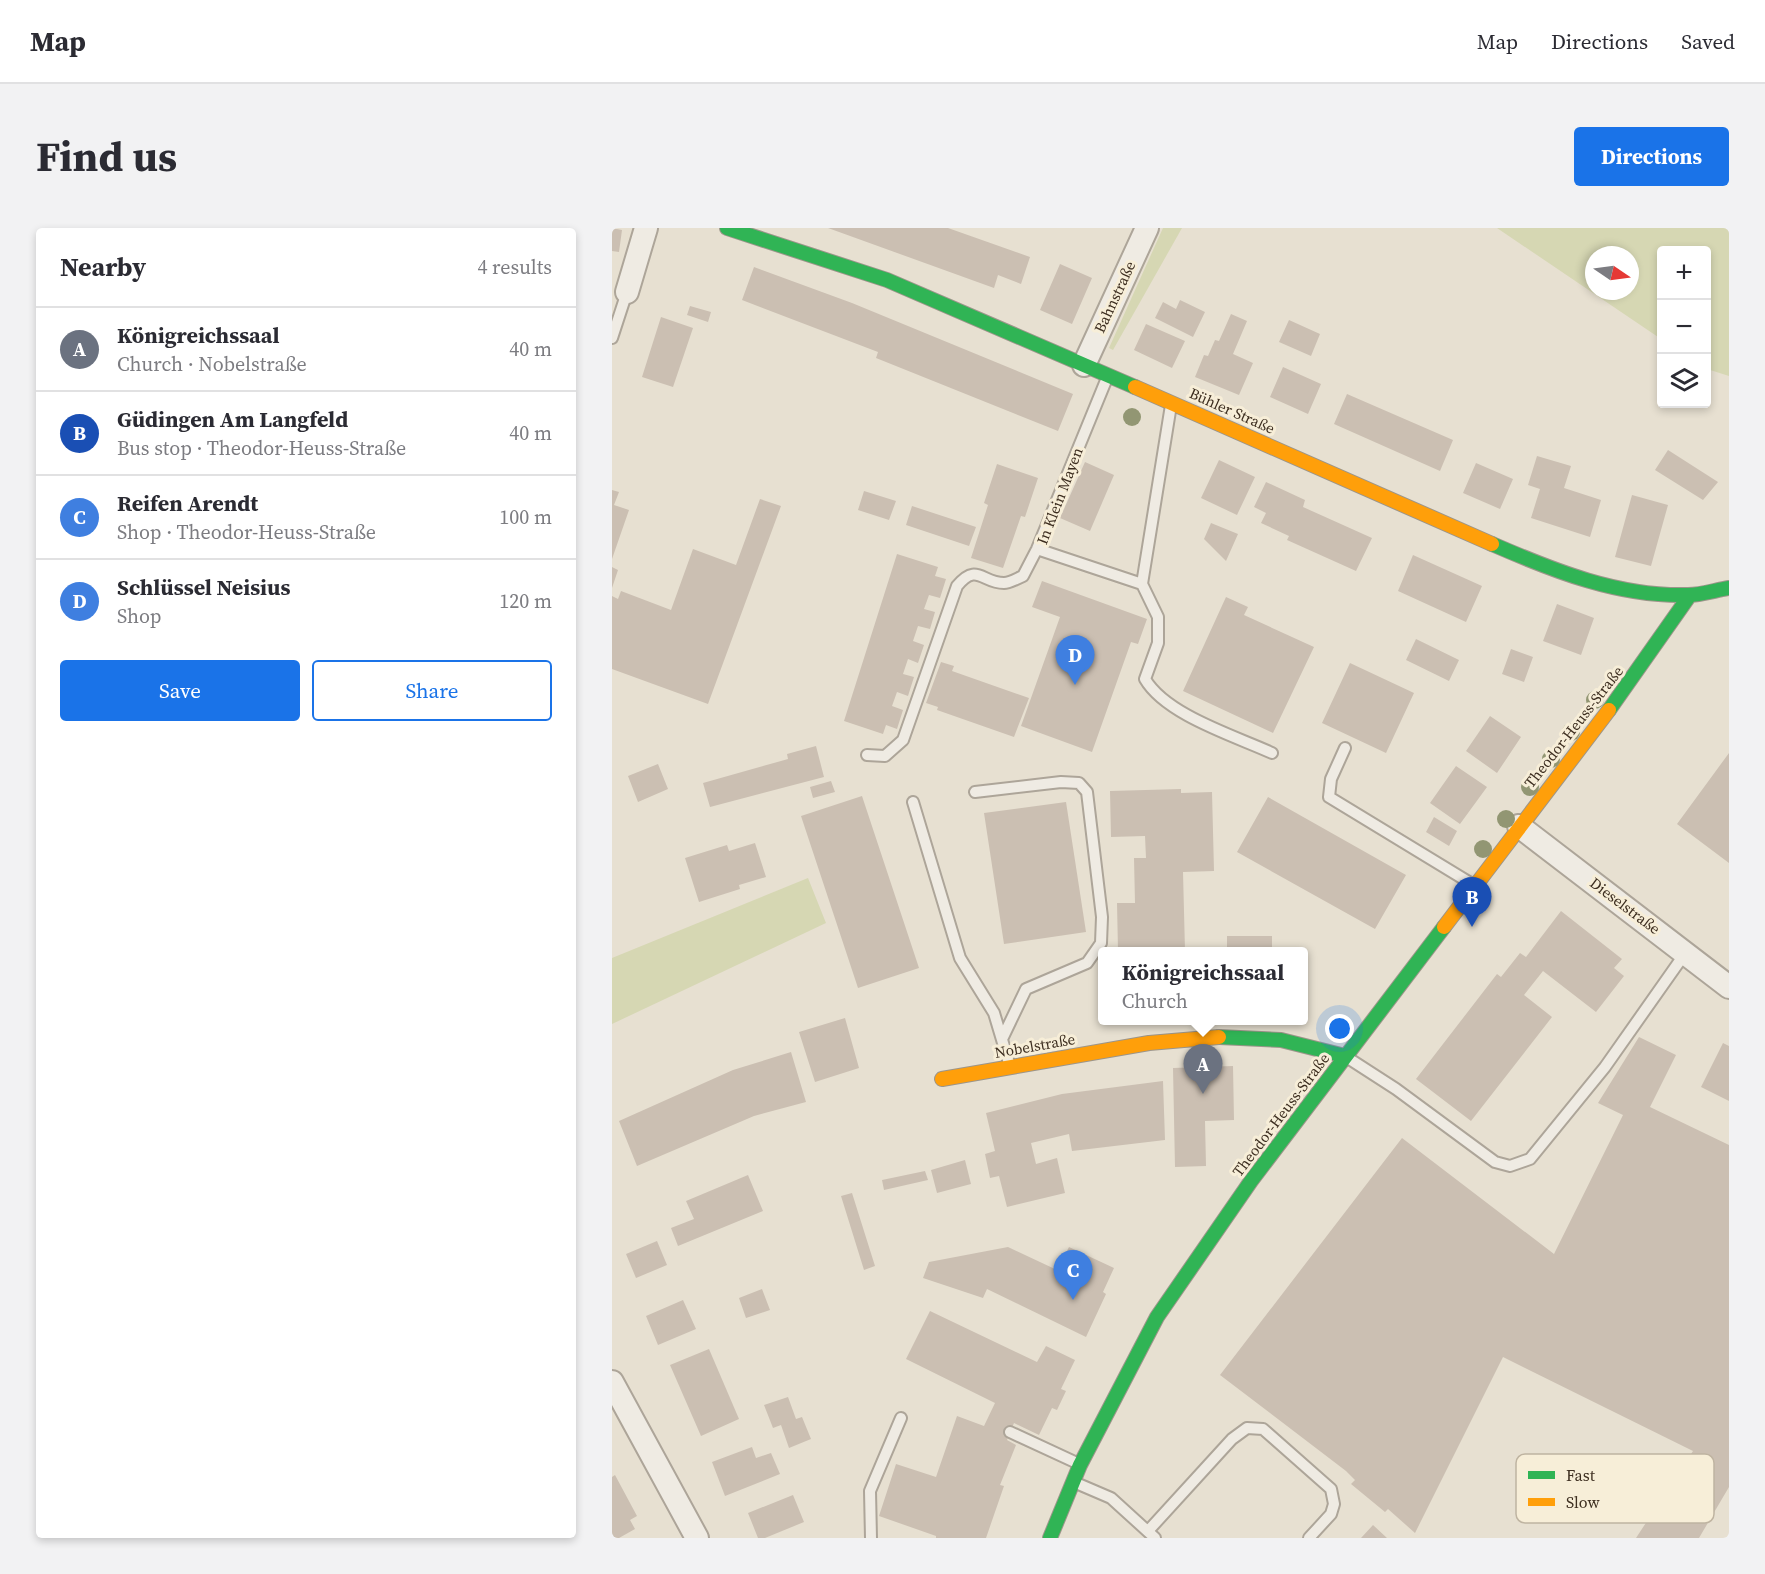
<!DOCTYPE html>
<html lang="en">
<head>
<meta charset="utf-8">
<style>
	:root { --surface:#fff; --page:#f2f2f3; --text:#2b2b33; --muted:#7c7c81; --line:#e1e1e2; --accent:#1a73e8 }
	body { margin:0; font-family:"Source Serif 4",serif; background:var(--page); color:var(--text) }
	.controls { position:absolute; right:18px; top:18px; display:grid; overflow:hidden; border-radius:6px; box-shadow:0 3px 9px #0003 }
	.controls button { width:54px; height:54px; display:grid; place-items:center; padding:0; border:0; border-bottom:2px solid var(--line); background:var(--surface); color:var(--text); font:30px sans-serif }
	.compass { position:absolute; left:973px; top:18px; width:54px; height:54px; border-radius:50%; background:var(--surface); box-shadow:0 3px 9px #0003; rotate:103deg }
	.you { position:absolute; left:728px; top:801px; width:21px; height:21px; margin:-15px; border:4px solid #fff; border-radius:50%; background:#1a73e8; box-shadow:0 0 0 9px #1a73e833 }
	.badge { display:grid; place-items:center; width:39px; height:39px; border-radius:50%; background:var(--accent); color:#fff; font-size:20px; font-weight:700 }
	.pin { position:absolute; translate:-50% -50px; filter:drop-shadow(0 2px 3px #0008) }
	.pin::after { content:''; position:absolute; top:32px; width:21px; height:18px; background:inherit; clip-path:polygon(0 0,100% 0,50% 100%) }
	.popup { position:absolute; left:486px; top:719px; width:210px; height:78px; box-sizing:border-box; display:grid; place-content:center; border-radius:6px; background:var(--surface); filter:drop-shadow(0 2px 4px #0005); font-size:20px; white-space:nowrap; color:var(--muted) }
	.popup b { font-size:22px; color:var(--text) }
	.popup::after { content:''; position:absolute; left:50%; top:100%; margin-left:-12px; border:12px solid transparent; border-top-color:var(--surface) }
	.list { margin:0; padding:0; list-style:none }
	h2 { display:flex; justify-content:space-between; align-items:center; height:78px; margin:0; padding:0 24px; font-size:26px }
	h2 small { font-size:20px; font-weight:400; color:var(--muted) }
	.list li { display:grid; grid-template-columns:39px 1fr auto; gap:18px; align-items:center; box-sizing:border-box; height:84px; padding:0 24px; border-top:2px solid var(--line) }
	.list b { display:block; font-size:22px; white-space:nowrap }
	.list p { margin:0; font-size:20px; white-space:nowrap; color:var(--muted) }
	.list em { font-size:20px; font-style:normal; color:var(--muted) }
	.actions { display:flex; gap:12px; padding:18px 24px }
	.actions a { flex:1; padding:14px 0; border:2px solid var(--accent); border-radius:6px; text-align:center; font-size:21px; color:var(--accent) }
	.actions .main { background:var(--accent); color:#fff }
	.icon { flex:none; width:33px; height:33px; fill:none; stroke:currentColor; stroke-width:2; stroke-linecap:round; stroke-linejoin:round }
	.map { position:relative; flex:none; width:1117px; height:1310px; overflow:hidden; border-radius:6px }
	header { display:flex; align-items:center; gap:36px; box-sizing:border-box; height:84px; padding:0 30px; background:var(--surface); border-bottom:2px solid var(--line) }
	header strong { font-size:28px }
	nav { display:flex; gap:33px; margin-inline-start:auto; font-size:21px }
	.intro { display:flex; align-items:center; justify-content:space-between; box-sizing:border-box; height:144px; padding:0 36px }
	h1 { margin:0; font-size:42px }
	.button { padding:15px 27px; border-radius:6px; background:var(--accent); color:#fff; font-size:21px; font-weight:700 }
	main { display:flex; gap:36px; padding:0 36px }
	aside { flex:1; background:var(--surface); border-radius:6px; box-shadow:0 3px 9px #0003 }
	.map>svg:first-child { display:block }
</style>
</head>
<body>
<header>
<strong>Map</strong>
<nav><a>Map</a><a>Directions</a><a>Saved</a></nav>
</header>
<div class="intro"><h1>Find us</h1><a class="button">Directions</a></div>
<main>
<aside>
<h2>Nearby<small>4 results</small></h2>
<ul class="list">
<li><span class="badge" style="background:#6b7280">A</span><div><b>Königreichssaal</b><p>Church · Nobelstraße</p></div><em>40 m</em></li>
<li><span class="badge" style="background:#1a4fb4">B</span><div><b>Güdingen Am Langfeld</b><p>Bus stop · Theodor-Heuss-Straße</p></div><em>40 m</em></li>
<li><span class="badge" style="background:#3f7fe0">C</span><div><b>Reifen Arendt</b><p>Shop · Theodor-Heuss-Straße</p></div><em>100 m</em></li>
<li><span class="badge" style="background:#3f7fe0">D</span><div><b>Schlüssel Neisius</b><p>Shop</p></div><em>120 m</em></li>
</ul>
<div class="actions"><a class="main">Save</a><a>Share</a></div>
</aside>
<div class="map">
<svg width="1117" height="1310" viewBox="0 0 1117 1310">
	<rect width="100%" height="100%" fill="#e7e0d1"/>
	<path fill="#d6d7b3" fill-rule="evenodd" d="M551 0H570L501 122 497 120Z
		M885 0H1117V148L1095 141 1094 22H1050L1049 111ZM982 27H1018V63H982Z
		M196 650 214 695 0 796V730Z"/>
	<path fill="#cbbfb2" d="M0 0 10 2 7 24 0 23Z
		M216 0H336L418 29 409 56 386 47 382 60Z
		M448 36 480 50 460 96 428 82Z
		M142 39 240 75 461 166 446 203 264 130 266 124 130 72Z
		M568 72 593 84 581 109 543 90 551 74 564 81Z
		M78 78 99 84 96 94 75 87Z
		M619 86 635 93 621 126 641 135 627 167 583 149 592 127 596 128 603 112 607 113Z
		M49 89 81 100 61 159 30 149Z
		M677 92 708 106 699 128 667 114Z
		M534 96 573 113 560 140 522 122Z
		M671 139 709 156 696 186 658 169Z
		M735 166 841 212 828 243 722 196Z
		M1056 222 1106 254 1091 272 1043 242Z
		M925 228 959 238 952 260 989 272 978 309 919 290 928 261 916 257Z
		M607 232 643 249 625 287 589 270Z
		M473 234 502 247 478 303 448 290Z
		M864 235 901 251 888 281 851 265Z
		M385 236 426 250 413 289 409 288 391 340 359 330 376 277 372 275Z
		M654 254 693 272 691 279 760 310 744 343 675 312 677 308 649 295 654 285 642 279Z
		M0 262 7 264 2 277 17 282 0 331Z
		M252 263 284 273 277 292 246 282Z
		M1020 267 1056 277 1039 338 1003 329Z
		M148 271 169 278 96 476 0 441V368L6 371 9 363 59 382 81 321 124 337Z
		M300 278 364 299 357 318 294 297Z
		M599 295 626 306 614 333 592 311Z
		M285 326 326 339 323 348 334 351 328 370 317 367 312 381 323 384 318 401 306 398 301 413 312 417 306 435 296 431 291 446 302 449 296 468 285 464 280 478 291 482 285 501 274 497 271 506 232 493Z
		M801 327 870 358 854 394 786 363Z
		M0 339 6 342 0 360Z
		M430 353 535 391 526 416 519 414 480 524 409 498 448 389 420 379Z
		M614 369 636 379 632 387 702 419 661 505 571 463Z
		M945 376 982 390 969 427 931 413Z
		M804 411 847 432 837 453 794 432Z
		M899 421 921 429 912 454 890 446Z
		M329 434 342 438 340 443 417 470 402 509 325 482 326 479 314 475Z
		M738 435 802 465 774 525 710 495Z
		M878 488 909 509 885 545 854 523Z
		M204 518 212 549 98 579 91 555 176 531 175 526Z
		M1117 525V635L1065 596Z
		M46 536 56 561 26 574 16 548Z
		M844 538 875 559 848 596 818 575Z
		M219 553 223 564 201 570 198 559Z
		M569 561V565L600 564 602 643 571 644 573 723H506L505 675H523L522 630H534L533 608 499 609 498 563Z
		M250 568 307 740 246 760 189 588Z
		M656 569 794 647 763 701 625 624Z
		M454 574 474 704 392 716 372 585Z
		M822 589 845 603 837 618 814 604Z
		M143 615 154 649 127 657 128 661 87 674 73 630 115 617 117 623Z
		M949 683 1010 731 1002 740 1012 748 984 784 931 743 912 767 940 789 859 893 804 851 885 746 889 749 908 725 914 729Z
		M615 708H660V723H602V721H615Z
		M233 790 247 840 203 854 187 804Z
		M1027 809 1064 827 1038 879 1117 917V1259L1087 1310H1024L1081 1223 891 1129 803 1305 776 1281 773 1284 739 1256 743 1252 734 1243 608 1147 790 910 942 1026 1011 887 986 875Z
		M1111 815 1117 818V873L1089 859Z
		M179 824 194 874 142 888 25 938 7 893 121 842Z
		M621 838 622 892 593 893 594 938 563 939 561 840Z
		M551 853 553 912 460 923 457 906 419 915 424 936 445 930 453 965 395 979 387 948 378 950 373 926 383 923 374 885 450 866Z
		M353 932 359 956 325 965 319 942Z
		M313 943 316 952 272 962 270 952Z
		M136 947 151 983 66 1018 59 1000 82 991 74 973Z
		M240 965 263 1038 252 1042 229 968Z
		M45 1013 55 1037 24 1050 14 1026Z
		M396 1019 445 1042 457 1019 502 1040 491 1064 494 1066 474 1109 375 1061 371 1070 311 1050 317 1034Z
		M150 1061 158 1082 134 1090 127 1070Z
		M71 1072 84 1101 46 1117 34 1088Z
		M318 1083 425 1134 434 1118 463 1132 449 1161 454 1163 445 1182 440 1180 427 1207 402 1195 395 1212 404 1217 388 1257 392 1258 374 1310H324V1308L267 1288 284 1236 324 1249 345 1188 372 1198 383 1175 294 1131Z
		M97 1121 127 1191 89 1208 58 1137Z
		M176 1169 184 1191 190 1189 199 1211 177 1220 169 1197 161 1200 152 1177Z
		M140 1219 144 1230 159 1225 168 1246 113 1268 100 1234Z
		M3 1247 25 1288 18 1292 23 1301 7 1310H0V1249Z
		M181 1267 192 1294 153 1310H146L136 1285Z
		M761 1297 775 1310H749Z"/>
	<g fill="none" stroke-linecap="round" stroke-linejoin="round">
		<g stroke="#ada599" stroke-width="14">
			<path id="lane" d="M0 110 15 64
				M559 177 530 356 546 389V415L533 451C554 487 623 508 660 525
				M425 321 530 356
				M733 520 719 551 717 569 860 656
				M255 527 273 528 291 512 345 358C365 334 370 355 392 355 398 355 406 350 411 348L425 321 495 150
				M363 564 449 554 467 555 475 564 490 689 489 715 475 735 414 761 391 809
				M301 574 348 730 382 785 397 835
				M736 830 784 861 883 934 898 938 918 931 993 839 1074 724
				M398 1204 465 1235
				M464 1255 499 1270 543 1310
				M536 1303 620 1211 635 1200 651 1201 719 1261 722 1276 719 1286 697 1310
				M259 1310 258 1263 289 1190"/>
		</g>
		<g stroke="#ada599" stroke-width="26">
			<path id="street" d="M15 64 34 0
				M472 137 535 0
				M907 598 1117 759
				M0 1154 85 1310"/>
		</g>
		<g stroke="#9c958a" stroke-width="16">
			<path id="fast" d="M115 0 275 52 523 159
				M880 316C942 343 1007 369 1076 367 1089 367 1104 362 1117 360
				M997 482 1078 367
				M607 809 669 812 733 828
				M438 1310 468 1237 545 1089 639 953 832 699"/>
		</g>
		<g stroke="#9c958a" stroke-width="16">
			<path id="slow" d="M523 159 880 316
				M832 699 997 482
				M330 851 537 815 607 809"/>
		</g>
		<use href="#lane" stroke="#efebe3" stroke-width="10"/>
		<use href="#street" stroke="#efebe3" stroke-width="22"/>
		<use href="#fast" stroke="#30b455" stroke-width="14"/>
		<use href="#slow" stroke="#ff9f0a" stroke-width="14"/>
	</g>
	<g fill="#929673">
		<circle cx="520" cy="189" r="9"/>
		<circle cx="983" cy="472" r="9"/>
		<circle cx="959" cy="504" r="9"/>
		<circle cx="939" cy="531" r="9"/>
		<circle cx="918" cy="559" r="9"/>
		<circle cx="894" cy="591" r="9"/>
		<circle cx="871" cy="621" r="9"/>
	</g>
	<g text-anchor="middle" stroke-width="6" stroke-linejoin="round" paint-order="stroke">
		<g font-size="15" fill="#3d2e20" stroke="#f7eed8">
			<text transform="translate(503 69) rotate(-65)" y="5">Bahnstraße</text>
			<text transform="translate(620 183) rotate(24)" y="5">Bühler Straße</text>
			<text transform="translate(448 268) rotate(-69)" y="5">In Klein Mayen</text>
			<text transform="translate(962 499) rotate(-52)" y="5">Theodor-Heuss-Straße</text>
			<text transform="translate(1013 678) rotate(37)" y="5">Dieselstraße</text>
			<text transform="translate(423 818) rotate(-10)" y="5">Nobelstraße</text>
			<text transform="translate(669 887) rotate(-53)" y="5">Theodor-Heuss-Straße</text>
		</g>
	</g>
	<rect x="904" y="1226" width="198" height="69" rx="9" fill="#f7eed8" stroke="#bfb4a1" stroke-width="1.5"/>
	<rect x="916" y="1243" width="27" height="8" fill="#30b455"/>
	<rect x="916" y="1270" width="27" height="8" fill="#ff9f0a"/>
	<g font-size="16" fill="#3d2e20">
		<text x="954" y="1253">Fast</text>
		<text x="954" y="1280">Slow</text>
	</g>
</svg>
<div class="controls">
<button>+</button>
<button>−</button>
<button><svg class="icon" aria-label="layers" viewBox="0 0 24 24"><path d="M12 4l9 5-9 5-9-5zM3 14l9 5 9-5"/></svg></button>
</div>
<svg class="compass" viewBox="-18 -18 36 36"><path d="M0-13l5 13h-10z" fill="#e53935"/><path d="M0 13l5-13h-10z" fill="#7c7c81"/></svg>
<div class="you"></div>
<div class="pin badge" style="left:591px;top:866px;background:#6b7280">A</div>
<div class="popup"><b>Königreichssaal</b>Church</div>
<div class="pin badge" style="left:860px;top:699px;background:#1a4fb4">B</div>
<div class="pin badge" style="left:461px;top:1072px;background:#3f7fe0">C</div>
<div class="pin badge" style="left:463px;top:457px;background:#3f7fe0">D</div>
</div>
</main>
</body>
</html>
